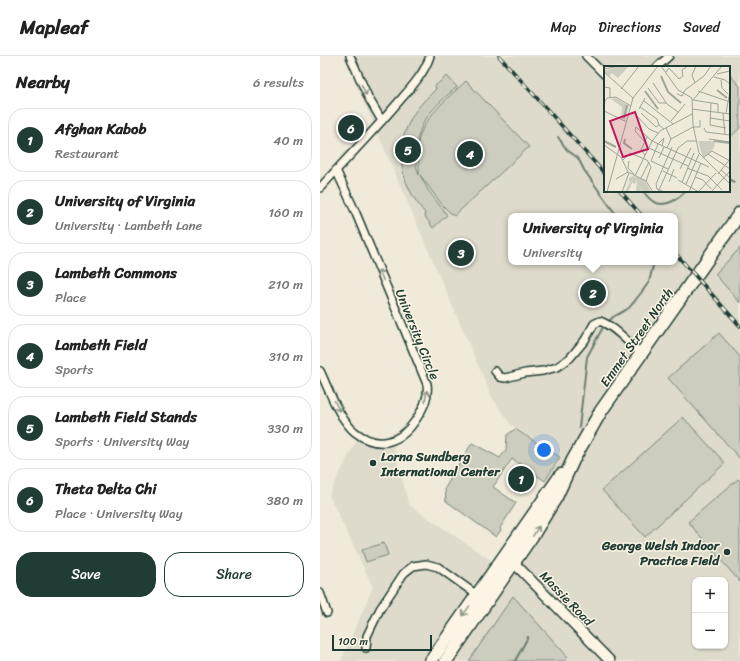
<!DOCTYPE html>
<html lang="en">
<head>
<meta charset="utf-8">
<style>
	:root { --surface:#fff; --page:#f2f2f2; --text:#222; --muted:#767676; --line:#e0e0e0; --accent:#1f3d34 }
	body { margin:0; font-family:Sriracha,sans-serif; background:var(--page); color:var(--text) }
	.controls { position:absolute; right:12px; bottom:12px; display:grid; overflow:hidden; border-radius:8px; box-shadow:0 1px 3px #0004 }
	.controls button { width:36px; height:36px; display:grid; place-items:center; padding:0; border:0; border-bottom:1px solid var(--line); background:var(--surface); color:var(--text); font:20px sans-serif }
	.scale { position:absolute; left:12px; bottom:10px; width:100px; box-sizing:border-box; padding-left:4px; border:2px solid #1f3d34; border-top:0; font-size:11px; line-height:14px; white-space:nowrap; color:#1f3d34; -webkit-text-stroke:3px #fcf5e5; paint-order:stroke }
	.you { position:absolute; left:224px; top:394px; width:14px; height:14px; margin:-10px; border:3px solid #fff; border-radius:50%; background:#1a73e8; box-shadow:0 0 0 6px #1a73e833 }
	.badge { display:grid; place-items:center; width:26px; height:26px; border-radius:50%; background:var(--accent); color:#fff; font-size:13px; font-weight:700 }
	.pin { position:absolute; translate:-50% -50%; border:2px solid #fff; box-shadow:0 1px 4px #0006 }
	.popup { position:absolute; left:188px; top:157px; width:170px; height:52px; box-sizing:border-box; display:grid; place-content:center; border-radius:8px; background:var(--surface); filter:drop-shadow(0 1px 3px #0005); font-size:13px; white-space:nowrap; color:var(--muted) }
	.popup b { font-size:15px; color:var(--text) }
	.popup::after { content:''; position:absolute; left:50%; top:100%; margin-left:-8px; border:8px solid transparent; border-top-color:var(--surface) }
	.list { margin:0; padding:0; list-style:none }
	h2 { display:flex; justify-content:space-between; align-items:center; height:52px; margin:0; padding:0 16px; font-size:17px }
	h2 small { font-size:13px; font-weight:400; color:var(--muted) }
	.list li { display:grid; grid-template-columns:26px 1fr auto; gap:12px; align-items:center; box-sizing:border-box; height:64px; margin:0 8px 8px; padding:0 8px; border:1px solid var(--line); border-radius:16px }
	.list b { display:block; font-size:15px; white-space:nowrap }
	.list p { margin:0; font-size:13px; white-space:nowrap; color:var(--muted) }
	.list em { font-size:13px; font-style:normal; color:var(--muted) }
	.actions { display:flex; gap:8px; padding:12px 16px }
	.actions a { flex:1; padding:9px 0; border:1px solid var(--accent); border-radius:16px; text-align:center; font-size:14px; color:var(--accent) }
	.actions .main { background:var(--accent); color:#fff }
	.map { position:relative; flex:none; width:420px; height:605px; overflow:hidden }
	header { display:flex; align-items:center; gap:24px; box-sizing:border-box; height:56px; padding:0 20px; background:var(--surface); border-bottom:1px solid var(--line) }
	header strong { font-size:19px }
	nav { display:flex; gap:22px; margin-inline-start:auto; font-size:14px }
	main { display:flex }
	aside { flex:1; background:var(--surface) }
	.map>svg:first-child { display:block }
</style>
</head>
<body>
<header>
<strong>Mapleaf</strong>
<nav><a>Map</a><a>Directions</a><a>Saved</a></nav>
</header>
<main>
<aside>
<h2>Nearby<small>6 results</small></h2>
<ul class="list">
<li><span class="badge">1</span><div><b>Afghan Kabob</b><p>Restaurant</p></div><em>40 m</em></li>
<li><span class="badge">2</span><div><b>University of Virginia</b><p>University · Lambeth Lane</p></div><em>160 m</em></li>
<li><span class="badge">3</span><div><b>Lambeth Commons</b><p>Place</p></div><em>210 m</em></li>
<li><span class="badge">4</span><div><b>Lambeth Field</b><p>Sports</p></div><em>310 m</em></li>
<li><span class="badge">5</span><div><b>Lambeth Field Stands</b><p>Sports · University Way</p></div><em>330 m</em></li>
<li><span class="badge">6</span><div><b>Theta Delta Chi</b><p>Place · University Way</p></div><em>380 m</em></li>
</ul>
<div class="actions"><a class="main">Save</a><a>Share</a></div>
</aside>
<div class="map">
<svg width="420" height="605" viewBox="0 0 420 605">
	<rect width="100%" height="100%" fill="#efeada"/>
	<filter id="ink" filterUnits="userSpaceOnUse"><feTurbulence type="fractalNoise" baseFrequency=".025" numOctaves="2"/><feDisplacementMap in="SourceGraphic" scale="8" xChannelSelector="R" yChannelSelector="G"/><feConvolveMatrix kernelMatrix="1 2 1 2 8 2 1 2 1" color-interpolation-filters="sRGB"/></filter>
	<g filter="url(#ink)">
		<path fill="#dedbcc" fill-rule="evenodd" d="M24 0H420V605H21L53 531 9 439 37 383 54 388 73 390 89 449 172 505 210 452 241 400 191 369 173 343ZM285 11H409V135H285ZM191 160H355V206H191ZM375 524H405V590H375Z"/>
		<path fill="#cccdbf" stroke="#76857a" d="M409 18 420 30V72L409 82Z
			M127 20 137 31C115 50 98 64 96 94 95 103 96 111 99 119 100 109 97 98 98 88 100 64 130 40 146 25L209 91 134 160 123 150 100 119 108 134 127 159 113 172 104 159 105 157C79 126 72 91 95 56 101 47 109 40 116 33L115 30Z
			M420 192V247L395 218Z
			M399 277 420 301V403L348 322Z
			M363 361 405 407 325 481 282 434Z
			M195 373 240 401 225 425 192 403 173 431 196 447 180 472 181 474 176 481 126 445 125 432 152 387 180 402 186 394 187 379Z
			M418 423 420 425V526L368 466Z
			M64 487 68 499 46 506 42 494Z
			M193 540 248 601 244 605H149Z"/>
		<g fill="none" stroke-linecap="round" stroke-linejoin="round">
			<path stroke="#6c7d71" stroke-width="2" d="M238 81 247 94 258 102 264 114 297 160
				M409 123 414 126
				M323 135C326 139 330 144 334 146 346 152 358 143 366 135
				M290 264 293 261 309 252 321 237 329 226 334 206
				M259 372 267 301 282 273
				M195 605 208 581"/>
			<g stroke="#1f3d34" stroke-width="10">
				<path id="minor" d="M30 0 48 41 62 65
					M266 0 285 19
					M337 11 349 0
					M0 132C25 104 51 78 75 50 88 35 104 19 110 0
					M0 315C9 334 19 363 35 376 58 394 80 387 95 365 103 353 109 342 107 328L35 155 16 114
					M175 315 180 321 185 322 205 317 223 315 237 311 250 302 265 284 274 268 280 265C296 271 308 287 321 297
					M0 537 7 557
					M46 592 47 580 60 553 84 517 93 510 106 508 118 511 157 539"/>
			</g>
			<g stroke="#1f3d34" stroke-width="12">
				<path id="tertiary" d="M190 504 198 511 290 605"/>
			</g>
			<g stroke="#1f3d34" stroke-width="15">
				<path id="primary" d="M111 605 241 419
					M126 605 214 477 236 441 253 404 281 355 420 157"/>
			</g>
			<use href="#minor" stroke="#fcf5e5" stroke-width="7"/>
			<use href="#tertiary" stroke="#fcf5e5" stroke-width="9"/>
			<use href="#primary" stroke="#fcf5e5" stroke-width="12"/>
			<g stroke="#1f3d34" stroke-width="3.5">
				<path id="rail" d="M179 0 285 118
					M300 135 322 160
					M355 197 420 270"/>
			</g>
			<use href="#rail" stroke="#fcf5e5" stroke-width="2" stroke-dasharray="6" stroke-linecap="butt"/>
		</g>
		<defs><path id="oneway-shaft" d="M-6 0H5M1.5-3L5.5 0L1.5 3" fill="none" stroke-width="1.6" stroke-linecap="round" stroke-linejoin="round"/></defs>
		<g stroke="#8e998c">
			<use href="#oneway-shaft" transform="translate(44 34) rotate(65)"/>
			<use href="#oneway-shaft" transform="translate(61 219) rotate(-112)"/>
			<use href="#oneway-shaft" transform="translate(106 340) rotate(-81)"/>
			<use href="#oneway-shaft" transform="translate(17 350) rotate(64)"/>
			<use href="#oneway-shaft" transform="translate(216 475) rotate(-58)"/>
			<use href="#oneway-shaft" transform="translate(146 555) rotate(125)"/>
		</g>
	</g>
	<g fill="#1f3d34" stroke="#fcf5e5" stroke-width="1.5">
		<circle cx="53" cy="407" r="4"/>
		<circle cx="407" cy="496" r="4"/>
	</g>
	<g text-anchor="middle" stroke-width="3" stroke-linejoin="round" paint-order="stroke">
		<g font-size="13" fill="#1f3d34" stroke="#fcf5e5">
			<text transform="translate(98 278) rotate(68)" y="5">University Circle</text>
			<text transform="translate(316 281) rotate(-55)" y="5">Emmet Street North</text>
			<text transform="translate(247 542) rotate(46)" y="5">Massie Road</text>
		</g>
		<g font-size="13" font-weight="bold" fill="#1f3d34" stroke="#fcf5e5" text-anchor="start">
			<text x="61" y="405">Lorna Sundberg<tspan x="61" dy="15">International Center</tspan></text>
			<text x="399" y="494" text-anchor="end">George Welsh Indoor<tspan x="399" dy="15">Practice Field</tspan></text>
		</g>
	</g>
	<g transform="translate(284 10)">
		<rect width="126" height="126" fill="#efeada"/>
		<path d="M15 0H25L14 12 8 7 5 10 0 5ZM12 32 25 40 21 54 17 52 18 41 7 33ZM94 75H111L110 82 99 92ZM30 110 41 114 47 126H37L38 121 36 126H32L33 113 31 118 28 117 24 126H21L26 116 25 114 19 126 26 111Z" fill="#cccdbf"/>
		<path fill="none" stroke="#9fa89a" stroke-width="2" d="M57 10 64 26 77 37M113 24 123 32M41 25 54 43M20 52 23 39M21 73 20 77 28 83M0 75 12 81M110 75 126 77"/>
		<path fill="none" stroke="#9ca598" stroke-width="1" d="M57 0 74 24 88 32 89 59 95 87 126 118M0 3 15 0M0 6 29 32M62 6 65 2 75 13 79 10 78 4 84 0M113 8 126 5M110 11 121 14 126 18M117 14 118 22 124 28M49 17 63 38 74 46M91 17 88 9 92 0M0 21 6 22V31M44 22 55 37H62M17 23 35 0M94 25 126 36M73 28 78 30 81 24 100 10 107 0M89 34 118 0M89 34 114 38V46M40 35 69 58M0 37 3 32 12 31 27 40M107 37 106 59 122 62M36 41 53 53 55 59 60 63M35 43 41 32M88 43 126 48M0 45 23 56M37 47 52 61 55 59M119 47 121 69M122 47 126 25M32 49 45 63 54 67M106 52 126 55M67 55 81 38M90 61H96V54M62 62 67 73M100 62 102 66 126 69M105 73 126 76M41 76 31 65 32 61 48 75 56 65 88 48M54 78 47 95 64 103M54 78 60 72 58 80M0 79 17 91 24 106 42 115 49 126M45 82 84 100M63 82 67 73 89 61M104 88 126 103M41 89 37 84 43 71M55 92 60 81M99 92 108 85 126 95M19 94 26 87 43 94 47 101 42 115M25 95 24 102 30 108M83 102 104 110 118 124M76 103 87 82M117 104 126 112M59 105 73 112M114 108 126 93M31 110 48 75 105 101M91 111 99 114 107 123M37 112 45 96M12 113 24 106M74 114 95 126M65 116 70 103M78 116 90 87M82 118 95 88M95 125 112 107M3 126 29 32 54 0M18 126 25 107M54 126 74 82 83 75H92M61 126 53 123 52 118 68 81M85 126 97 97M107 126 126 105"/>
		<path fill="#c2185b" fill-opacity="0.15" stroke="#c2185b" stroke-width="2" d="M31 46 44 83 19 91 6 55Z"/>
		<rect width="126" height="126" fill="none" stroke="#1f3d34" stroke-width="2"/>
	</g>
</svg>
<div class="controls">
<button>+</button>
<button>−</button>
</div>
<div class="scale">100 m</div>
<div class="you"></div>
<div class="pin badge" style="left:201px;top:423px">1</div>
<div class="pin badge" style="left:273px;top:237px">2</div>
<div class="popup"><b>University of Virginia</b>University</div>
<div class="pin badge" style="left:141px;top:197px">3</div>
<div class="pin badge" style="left:150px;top:98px">4</div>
<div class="pin badge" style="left:88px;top:94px">5</div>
<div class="pin badge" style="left:31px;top:72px">6</div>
</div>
</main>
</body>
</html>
